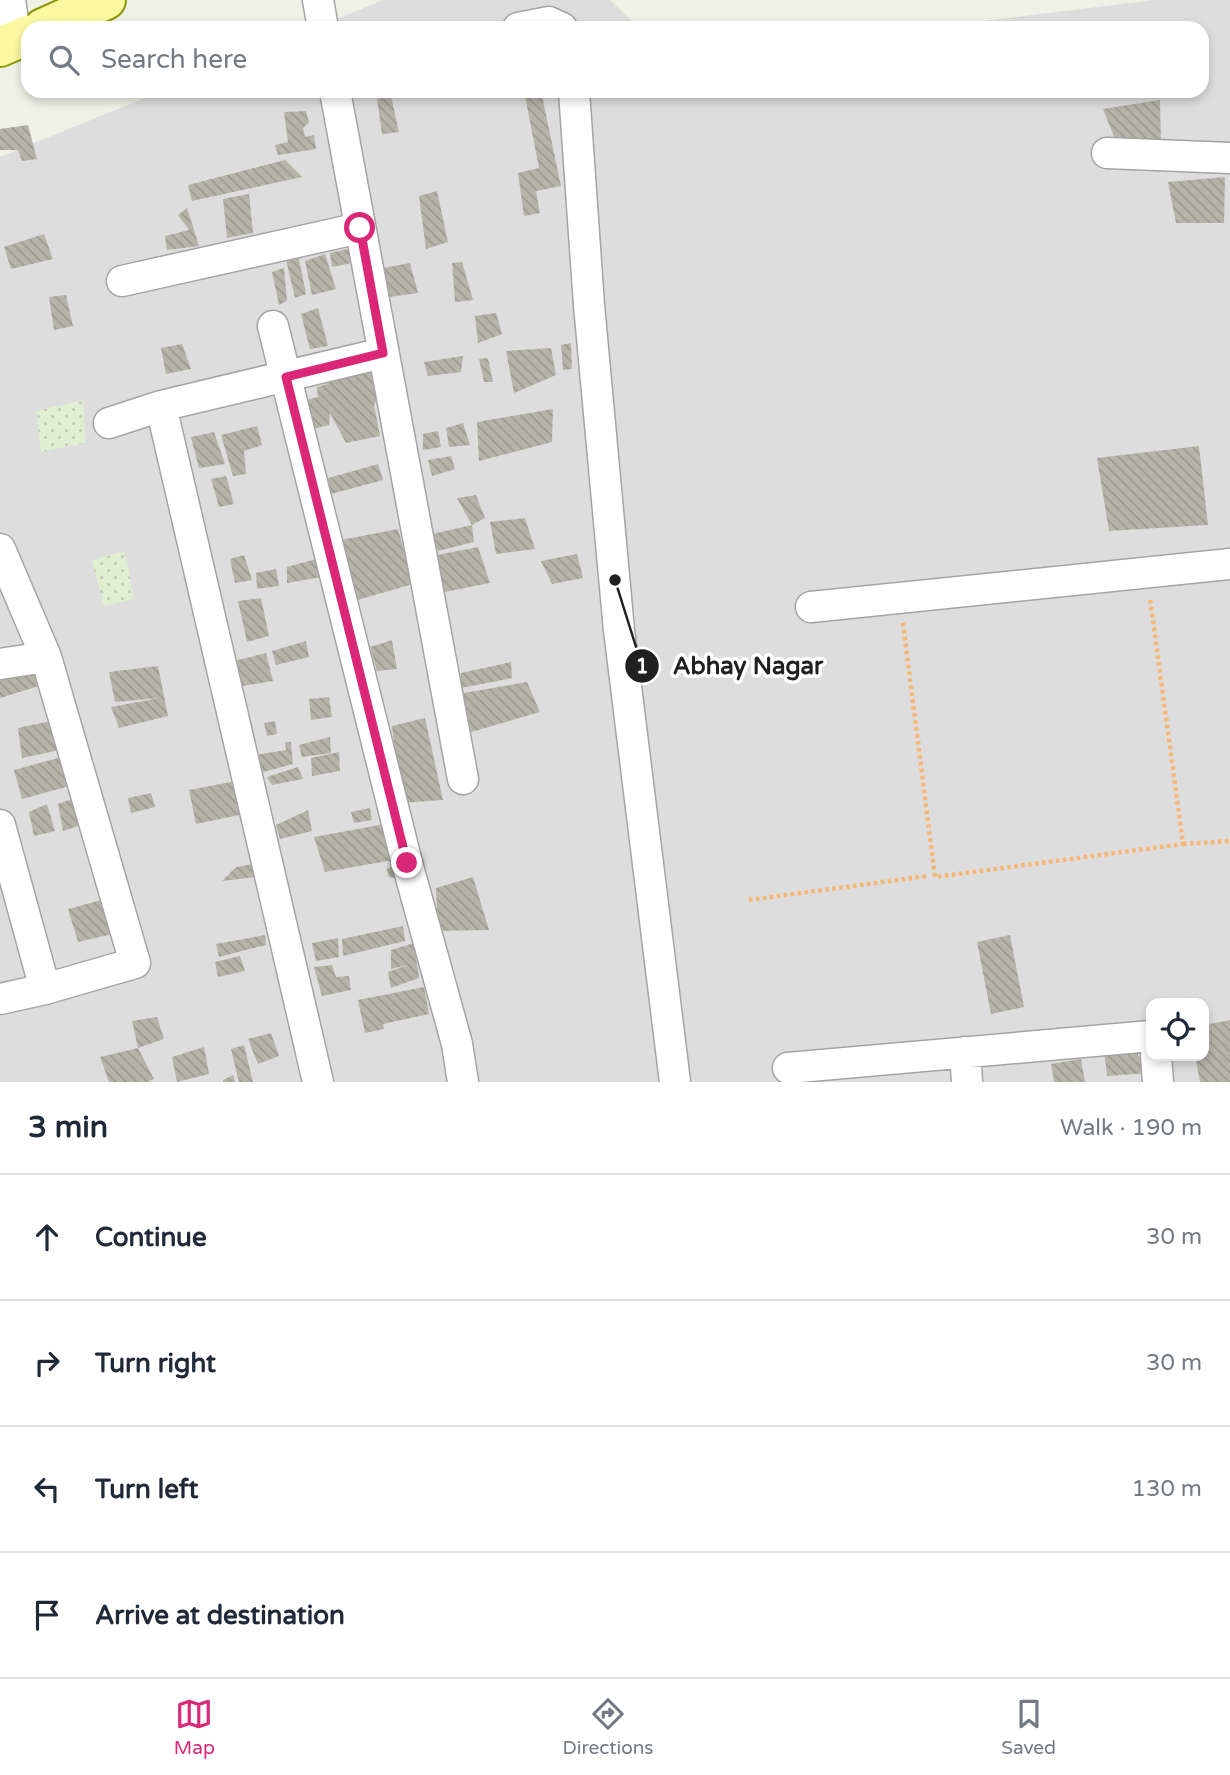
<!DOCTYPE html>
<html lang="en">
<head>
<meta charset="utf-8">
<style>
	:root { --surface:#fff; --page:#f2f2f3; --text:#1f2937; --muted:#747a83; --line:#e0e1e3; --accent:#db2777 }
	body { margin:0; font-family:"Varela Round",sans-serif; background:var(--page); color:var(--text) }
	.controls { position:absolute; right:21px; bottom:21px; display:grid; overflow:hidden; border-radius:14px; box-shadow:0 4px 10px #0003 }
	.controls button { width:63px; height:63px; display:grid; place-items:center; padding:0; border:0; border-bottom:2px solid var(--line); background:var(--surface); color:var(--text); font:35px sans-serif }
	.stop { position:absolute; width:21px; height:21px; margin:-16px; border:5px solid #db2777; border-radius:50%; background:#fff }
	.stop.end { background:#db2777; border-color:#fff; box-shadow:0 2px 7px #0008 }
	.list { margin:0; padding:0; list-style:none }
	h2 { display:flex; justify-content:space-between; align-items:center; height:91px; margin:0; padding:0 28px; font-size:30px }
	h2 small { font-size:23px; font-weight:400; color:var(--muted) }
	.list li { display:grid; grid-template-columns:46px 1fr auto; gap:21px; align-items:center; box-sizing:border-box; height:126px; padding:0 28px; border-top:2px solid var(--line) }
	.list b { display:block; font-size:26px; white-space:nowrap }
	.list em { font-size:23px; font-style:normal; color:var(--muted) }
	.icon { flex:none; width:38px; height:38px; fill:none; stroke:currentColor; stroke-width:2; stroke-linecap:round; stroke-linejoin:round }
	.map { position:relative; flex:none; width:1230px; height:1082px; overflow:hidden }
	.search { position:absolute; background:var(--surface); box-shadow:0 4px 10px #0003; left:21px; right:21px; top:21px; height:77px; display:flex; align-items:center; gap:18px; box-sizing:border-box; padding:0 24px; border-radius:21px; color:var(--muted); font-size:26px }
	.sheet { height:595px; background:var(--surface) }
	nav { display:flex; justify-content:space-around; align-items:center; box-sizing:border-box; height:98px; border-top:2px solid var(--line); background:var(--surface); font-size:19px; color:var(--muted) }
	nav a { display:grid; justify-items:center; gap:4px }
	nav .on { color:var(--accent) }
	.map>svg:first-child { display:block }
</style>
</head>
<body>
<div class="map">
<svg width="1230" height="1082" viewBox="0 0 1230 1082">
	<defs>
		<pattern id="farmland-dots" width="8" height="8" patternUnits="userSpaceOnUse" patternTransform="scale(1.75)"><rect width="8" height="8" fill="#e0eed2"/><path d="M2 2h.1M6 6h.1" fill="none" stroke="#c0ccb4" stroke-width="1.8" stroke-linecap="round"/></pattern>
		<pattern id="building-back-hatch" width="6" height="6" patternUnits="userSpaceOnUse" patternTransform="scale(1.75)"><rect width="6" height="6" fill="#b6b4a9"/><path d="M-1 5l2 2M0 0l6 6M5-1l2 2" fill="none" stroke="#9c9a91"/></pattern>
	</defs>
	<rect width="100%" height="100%" fill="#eff0e6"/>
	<path fill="#dedddd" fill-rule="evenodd" d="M383 0H610L639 28H315Z
		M1154 0H1230V1082H0V157L162 91H1202V28H926ZM1151 1003H1204V1056H1151Z"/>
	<path fill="url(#farmland-dots)" d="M83 400 86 443 41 452 36 411Z
		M125 551 134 599 104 606 92 560Z"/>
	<path fill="url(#building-back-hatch)" d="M524 91H541L561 186 536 191 540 213 524 216 518 173 539 168Z
		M391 96 399 132 382 134 377 99Z
		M1160 100 1161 144 1118 147 1103 109Z
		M306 111 309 123 303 128 305 137 314 135 316 149 278 155 275 145 288 142 284 112Z
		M28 125 37 159 22 161 18 150H0V129Z
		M285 160 302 177 192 201 188 185Z
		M1225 177 1224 223H1176L1168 182Z
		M437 191 448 242 426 249 419 196Z
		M249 194 253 233 227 238 223 199Z
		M187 208 199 246 167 250 165 236 189 230 178 215Z
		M44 234 53 259 11 269 4 247Z
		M352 248V263L332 267 330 253Z
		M297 249 306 294 295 298 284 251Z
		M325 254 336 289 312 295 305 261Z
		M462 262 473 300 455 302 452 263Z
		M410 263 418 293 381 298 378 269Z
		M284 268 287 301 279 305 272 272Z
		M66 295 73 326 54 330 49 297Z
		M318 308 328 346 310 349 301 314Z
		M496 313 502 334 478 343 475 316Z
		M571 343 572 369 563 370 561 345Z
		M182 344 191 369 166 374 161 348Z
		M551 348 556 375 514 393 506 351Z
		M463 356 461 372 428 376 424 362Z
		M488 358 493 382H484L479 359Z
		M373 371 379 396 374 405 380 436 346 443 330 413 329 425 313 429 305 400 318 397 317 387 327 384 326 377Z
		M553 409 552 442 479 461 477 422Z
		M463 423 470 445 449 447 446 428Z
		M257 426 262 445 244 451 246 474 233 476 221 435Z
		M438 431 441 447 423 450V434Z
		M214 432 225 464 199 468 191 437Z
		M1199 446 1208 525 1109 531 1097 458Z
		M451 456 455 469 432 476 428 460Z
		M378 464 383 480 331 494 325 479Z
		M226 476 234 504 219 507 211 479Z
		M476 495 485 518 472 525 457 498Z
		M525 518 535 549 496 554 490 522Z
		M472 525 474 542 438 551 432 534Z
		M398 529 413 584 354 601 341 540Z
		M478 547 490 583 440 593 432 556Z
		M577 554 583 578 552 584 541 561Z
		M244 555 252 580 235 583 230 559Z
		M316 559 322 577 287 583V567Z
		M276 569 279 586 257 589 256 573Z
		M261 598 269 636 247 642 238 601Z
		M392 640 397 669 377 671 370 647Z
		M306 641 309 657 276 665 272 651Z
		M266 653 273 681 231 688 226 663Z
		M511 662 512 678 461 688V673Z
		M31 664 39 686 0 698V672Z
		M158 666 168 716 119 728 111 707 159 698 115 702 109 672Z
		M527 682 540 712 468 733 458 694Z
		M329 697 332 717 311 720 309 699Z
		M425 718 443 800 401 803 392 726Z
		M56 720 64 749 22 758 18 728Z
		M275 721 277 734 267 736 264 723Z
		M330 737 331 753 302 757 299 745Z
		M285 742H291L293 764 256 774 255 755 286 750Z
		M339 752 340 771 312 776 311 758Z
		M69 755 77 784 22 799 14 770Z
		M298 767 303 779 272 785 267 777Z
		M236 781 244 814 196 824 189 790Z
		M151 793 155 807 131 813 128 798Z
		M80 796 85 824 63 831 58 804Z
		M47 804 55 831 34 836 29 812Z
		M370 808 372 820 354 823 351 812Z
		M308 810 312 831 280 839 276 825Z
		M385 824 393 860 325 872 314 837Z
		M399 862 405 880 389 877 387 869Z
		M254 864 256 877 222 881 236 867Z
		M473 877 489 930 438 931 436 888Z
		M109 898 121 932 78 942 68 909Z
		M403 926 405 941 343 956 342 939Z
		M265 935 266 945 219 957 216 944Z
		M1010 935 1024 1007 991 1014 977 942Z
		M338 938 339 957 316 961 312 943Z
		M414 943 419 978 391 988 388 972 408 965 391 969V950Z
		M240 956 245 971 218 977 215 962Z
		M332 965 336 977 349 976 351 990 322 996 314 967Z
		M424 987 429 1014 383 1024 384 1029 365 1033 358 1000Z
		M157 1017 164 1039 138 1048 132 1021Z
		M1230 1020V1082H1200L1195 1056H1204V1025Z
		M271 1033 279 1056 258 1064 248 1039Z
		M244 1045 253 1082H239L231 1049Z
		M204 1047 209 1074 177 1082 172 1057Z
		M1133 1047 1149 1073 1107 1076 1104 1049Z
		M138 1048 154 1079 148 1082H109L100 1057Z
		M1081 1059 1085 1082H1054L1051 1064Z
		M233 1075 235 1082H223V1080Z"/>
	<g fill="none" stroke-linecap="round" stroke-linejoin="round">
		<g stroke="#a4a4a4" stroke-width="33">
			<path id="street" d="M10 0 16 40
				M318 0 323 28
				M518 28 549 22 562 28
				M335 91 463 779
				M574 91 589 305 619 630 675 1082
				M1107 153 1230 158
				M122 281 360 228
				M273 326 407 863 457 1044 463 1082
				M161 406 318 1082
				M109 423 161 406 383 353
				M0 549 46 657 0 664
				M811 607 1230 564
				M0 825 45 989
				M0 999 45 989 135 963 46 657
				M965 1052 967 1082
				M1156 1056 1158 1082
				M788 1068 1151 1036"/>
		</g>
		<g stroke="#8b9804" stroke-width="42">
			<path id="primary" d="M43 28 106 0
				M0 47 28 35"/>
		</g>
		<path stroke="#f7b671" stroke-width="4.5" stroke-dasharray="3.5 3.5" stroke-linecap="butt" d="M903 623 935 877 1183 844 1150 598
			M1183 844 1230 841
			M749 900 927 876"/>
		<use href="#street" stroke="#fff" stroke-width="30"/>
		<use href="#primary" stroke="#faf8a1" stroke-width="38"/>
	</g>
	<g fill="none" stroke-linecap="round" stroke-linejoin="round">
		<path stroke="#db2777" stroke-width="9" d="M360 228 383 353 286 377 407 863"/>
	</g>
	<path fill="none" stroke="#202020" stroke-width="2.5" d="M615 580L642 666"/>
	<g fill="#202020" stroke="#fff" stroke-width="2.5">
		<circle cx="615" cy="580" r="7"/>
		<circle cx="642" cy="666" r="18"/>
	</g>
	<g font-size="21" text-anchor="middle" font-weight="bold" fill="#fff">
		<text x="642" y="673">1</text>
	</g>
	<g font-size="24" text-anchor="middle" font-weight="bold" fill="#202020" stroke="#fff" stroke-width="7" stroke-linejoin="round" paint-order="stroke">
		<text x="748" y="674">Abhay Nagar</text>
	</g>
</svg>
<div class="controls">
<button><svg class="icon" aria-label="locate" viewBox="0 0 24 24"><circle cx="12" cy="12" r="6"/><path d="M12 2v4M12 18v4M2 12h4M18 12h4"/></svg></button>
</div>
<div class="stop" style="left:360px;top:228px"></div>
<div class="stop end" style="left:407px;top:863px"></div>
<div class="search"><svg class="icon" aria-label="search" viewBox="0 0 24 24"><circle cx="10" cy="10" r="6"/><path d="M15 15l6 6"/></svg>Search here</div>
</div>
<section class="sheet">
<h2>3 min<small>Walk · 190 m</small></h2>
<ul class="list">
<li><svg class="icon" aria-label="ahead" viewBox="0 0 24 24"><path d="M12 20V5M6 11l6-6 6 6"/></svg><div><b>Continue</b></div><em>30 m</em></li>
<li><svg class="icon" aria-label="right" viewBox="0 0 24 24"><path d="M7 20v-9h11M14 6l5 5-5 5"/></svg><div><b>Turn right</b></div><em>30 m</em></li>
<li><svg class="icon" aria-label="left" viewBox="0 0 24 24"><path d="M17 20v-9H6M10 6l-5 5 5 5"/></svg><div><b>Turn left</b></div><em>130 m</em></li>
<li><svg class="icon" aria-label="arrive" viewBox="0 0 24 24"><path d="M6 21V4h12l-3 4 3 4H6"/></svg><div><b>Arrive at destination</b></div></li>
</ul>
</section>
<nav>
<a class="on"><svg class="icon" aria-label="map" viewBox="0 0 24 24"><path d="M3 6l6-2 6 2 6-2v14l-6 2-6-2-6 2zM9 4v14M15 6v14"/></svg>Map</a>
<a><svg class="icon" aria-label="directions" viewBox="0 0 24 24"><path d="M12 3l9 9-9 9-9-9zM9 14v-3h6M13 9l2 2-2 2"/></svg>Directions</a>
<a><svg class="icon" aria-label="saved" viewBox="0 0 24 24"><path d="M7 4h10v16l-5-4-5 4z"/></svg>Saved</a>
</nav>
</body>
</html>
